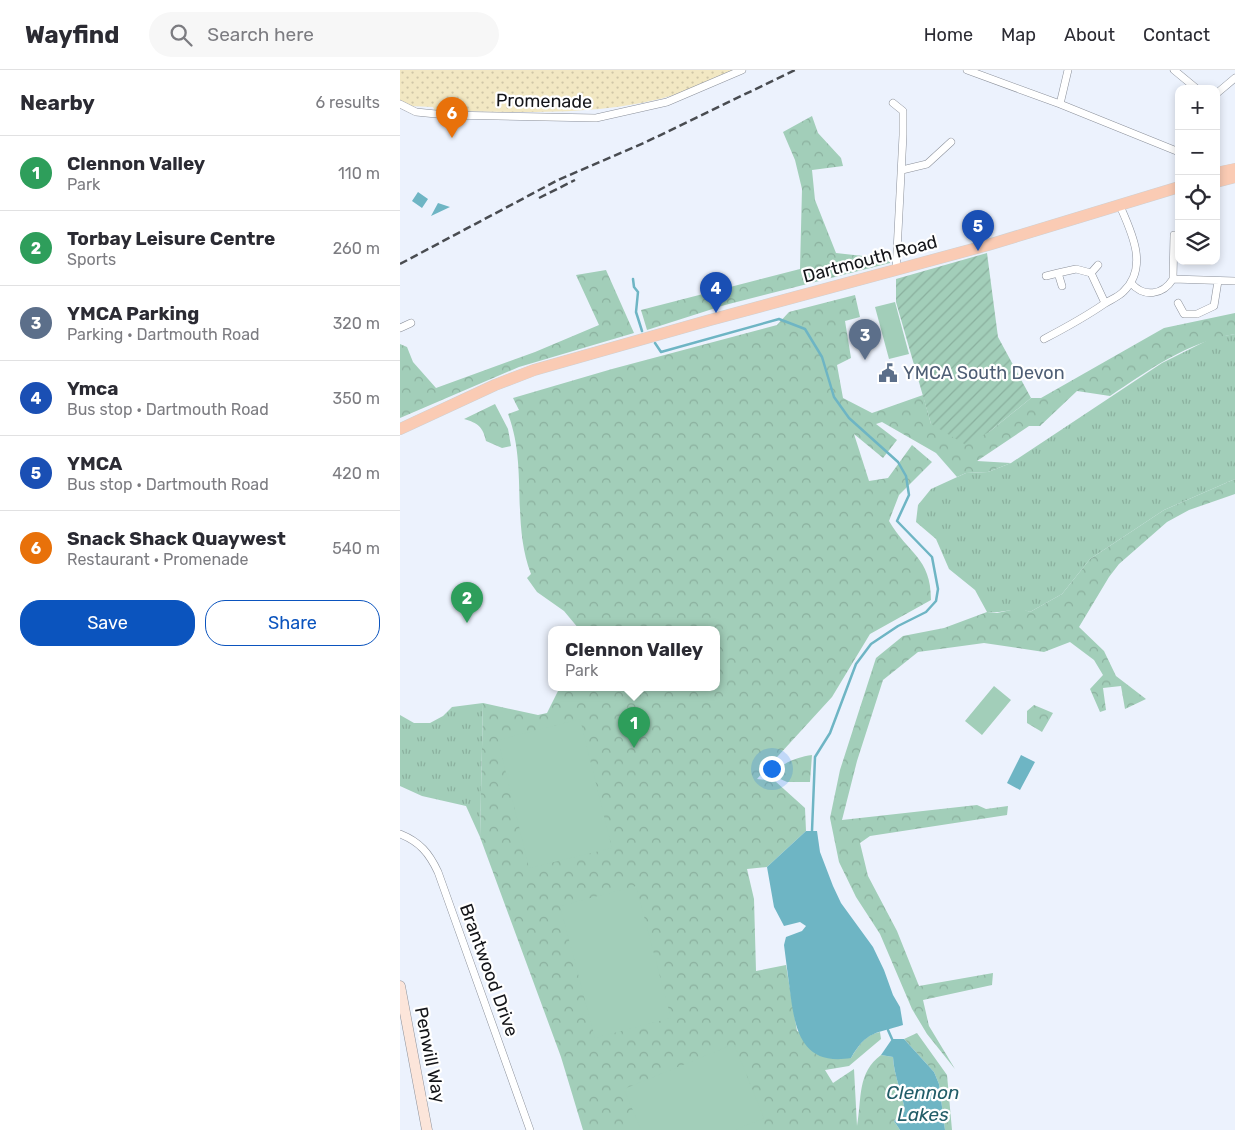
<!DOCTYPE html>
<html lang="en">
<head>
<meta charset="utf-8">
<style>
	:root { --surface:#fff; --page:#f7f7f7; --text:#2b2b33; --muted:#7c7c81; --line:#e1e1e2; --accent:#0b54be }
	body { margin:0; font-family:Rubik,sans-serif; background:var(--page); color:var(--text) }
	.controls { position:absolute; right:15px; top:15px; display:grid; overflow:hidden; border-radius:10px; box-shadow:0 2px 8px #0003 }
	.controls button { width:45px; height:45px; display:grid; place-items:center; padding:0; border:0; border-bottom:1px solid var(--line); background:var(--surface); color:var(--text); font:25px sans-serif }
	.you { position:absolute; left:371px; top:698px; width:18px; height:18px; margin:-12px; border:4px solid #fff; border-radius:50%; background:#1a73e8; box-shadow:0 0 0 8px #1a73e833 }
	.badge { display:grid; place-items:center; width:32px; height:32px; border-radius:50%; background:var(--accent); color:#fff; font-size:16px; font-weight:700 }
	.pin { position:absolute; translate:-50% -41px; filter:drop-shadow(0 1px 2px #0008) }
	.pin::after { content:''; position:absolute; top:26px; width:18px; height:15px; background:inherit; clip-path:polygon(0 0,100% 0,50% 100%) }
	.popup { position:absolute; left:148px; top:556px; width:172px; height:65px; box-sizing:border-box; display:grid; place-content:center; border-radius:10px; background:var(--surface); filter:drop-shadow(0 1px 4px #0005); font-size:16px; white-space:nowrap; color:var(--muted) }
	.popup b { font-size:19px; color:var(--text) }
	.popup::after { content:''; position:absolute; left:50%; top:100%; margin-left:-10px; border:10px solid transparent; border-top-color:var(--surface) }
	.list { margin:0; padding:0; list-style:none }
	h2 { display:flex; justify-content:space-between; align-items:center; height:65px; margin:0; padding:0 20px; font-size:21px }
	h2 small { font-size:16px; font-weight:400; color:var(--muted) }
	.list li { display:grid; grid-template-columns:32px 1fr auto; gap:15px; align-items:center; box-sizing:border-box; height:75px; padding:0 20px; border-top:1px solid var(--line) }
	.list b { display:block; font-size:19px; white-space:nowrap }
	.list p { margin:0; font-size:16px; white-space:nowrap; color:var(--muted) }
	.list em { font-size:16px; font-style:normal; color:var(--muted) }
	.actions { display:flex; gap:10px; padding:15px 20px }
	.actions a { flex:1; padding:11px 0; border:1px solid var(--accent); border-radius:20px; text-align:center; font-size:18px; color:var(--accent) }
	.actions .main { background:var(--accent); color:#fff }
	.icon { flex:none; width:28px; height:28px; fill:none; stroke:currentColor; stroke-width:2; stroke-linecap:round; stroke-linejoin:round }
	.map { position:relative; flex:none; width:835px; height:1060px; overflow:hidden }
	header { display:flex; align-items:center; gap:30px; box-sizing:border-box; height:70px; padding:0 25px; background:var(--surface); border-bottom:1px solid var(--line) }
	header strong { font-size:24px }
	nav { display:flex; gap:28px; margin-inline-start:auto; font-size:18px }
	.search { width:350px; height:45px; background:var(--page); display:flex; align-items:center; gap:12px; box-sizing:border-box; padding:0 18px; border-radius:28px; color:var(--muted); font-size:19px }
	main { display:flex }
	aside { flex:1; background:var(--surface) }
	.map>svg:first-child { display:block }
</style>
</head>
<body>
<header>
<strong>Wayfind</strong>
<div class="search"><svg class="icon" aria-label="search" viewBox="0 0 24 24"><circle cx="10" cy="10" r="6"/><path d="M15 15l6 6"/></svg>Search here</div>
<nav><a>Home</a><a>Map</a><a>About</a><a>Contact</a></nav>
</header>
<main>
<aside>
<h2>Nearby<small>6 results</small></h2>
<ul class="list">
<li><span class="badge" style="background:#2e9e5b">1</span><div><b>Clennon Valley</b><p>Park</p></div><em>110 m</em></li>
<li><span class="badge" style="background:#2e9e5b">2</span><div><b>Torbay Leisure Centre</b><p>Sports</p></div><em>260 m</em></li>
<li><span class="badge" style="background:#5c6f8a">3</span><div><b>YMCA Parking</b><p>Parking · Dartmouth Road</p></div><em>320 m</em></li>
<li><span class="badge" style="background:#1a4fb4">4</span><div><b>Ymca</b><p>Bus stop · Dartmouth Road</p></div><em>350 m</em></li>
<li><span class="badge" style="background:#1a4fb4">5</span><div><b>YMCA</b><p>Bus stop · Dartmouth Road</p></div><em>420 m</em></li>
<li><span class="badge" style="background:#e8710a">6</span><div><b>Snack Shack Quaywest</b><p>Restaurant · Promenade</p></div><em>540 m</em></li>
</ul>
<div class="actions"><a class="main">Save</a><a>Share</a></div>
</aside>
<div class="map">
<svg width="835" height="1060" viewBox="0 0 835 1060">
	<defs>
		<pattern id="grass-tufts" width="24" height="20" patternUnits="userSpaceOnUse" patternTransform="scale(1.25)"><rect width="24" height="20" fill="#a2ceb9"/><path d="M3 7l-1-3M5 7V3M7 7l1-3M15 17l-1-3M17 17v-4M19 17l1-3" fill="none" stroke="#8bb09e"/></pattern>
		<pattern id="forest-crowns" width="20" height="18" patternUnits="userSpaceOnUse" patternTransform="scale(1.25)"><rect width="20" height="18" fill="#a2ceb9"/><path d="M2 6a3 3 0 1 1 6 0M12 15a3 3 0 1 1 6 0" fill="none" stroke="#8bb09e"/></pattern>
		<pattern id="sand-dots" width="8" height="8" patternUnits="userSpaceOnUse" patternTransform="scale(1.25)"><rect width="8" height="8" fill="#f2e8c3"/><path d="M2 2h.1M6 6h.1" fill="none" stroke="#cfc6a7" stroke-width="1.8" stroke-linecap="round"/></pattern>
		<pattern id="garden-furrows" width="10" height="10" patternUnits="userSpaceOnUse" patternTransform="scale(1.25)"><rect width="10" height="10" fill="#a2ceb9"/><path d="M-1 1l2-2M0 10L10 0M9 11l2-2" fill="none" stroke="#8bb09e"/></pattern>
	</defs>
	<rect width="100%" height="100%" fill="#ecf2fd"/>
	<path fill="url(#grass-tufts)" d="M835 264V409L764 440 690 489 662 524 630 542C615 536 603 544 587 542L575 520 549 499 536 469 516 452 518 435 531 419 566 403 588 402 611 393 762 293 812 268Z
		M83 633 80 767 66 736 22 726 0 716V645L14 653H30L43 646 52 637Z"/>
	<path fill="url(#forest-crowns)" d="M412 46 418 63 441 88 443 96 412 100 415 130 436 183 472 187 489 185 490 193 325 235 247 260 241 240 400 199 402 119 395 90 383 62Z
		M206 200 234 263 119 297 0 348V274L7 277 13 292 36 318 135 282 199 255 176 205Z
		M455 225 460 247 445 251 451 288 437 295 443 328 472 343 523 325 531 354 589 362 631 328H641L764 258 835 243V264C787 272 749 300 710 326L677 321 640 356H629L577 391 611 393 588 402 566 403 557 407 536 383 482 352 476 354 497 370 483 388 454 364 469 411 488 408 512 375 532 392 499 425 489 451C508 484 531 487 531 530L470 564 432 627 357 709 375 711 405 738 406 761 367 797 347 799 354 829 356 901 386 895 397 961 451 988C458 976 466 964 480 962L481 969 449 996 425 1000 433 1013 454 999 457 1056C462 1028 457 1003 481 985L493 987C494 1006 502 1022 505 1041L494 1051 500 1060H183L161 987 80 767 83 633 138 645 147 643 160 617H316V559H179L164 541 137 522 127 508 131 504C111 452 128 396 108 344L119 340 113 328 212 299 377 255 389 242Z
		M95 334 108 359 111 376 102 378 86 371C83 357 78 353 64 349Z
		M835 409V424L789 440 767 452 719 494 709 507 679 557 704 581 716 606 746 629 725 639 721 616 703 618 706 640 700 642 690 619 703 605 694 590 670 572 644 582 584 573 518 582 483 610 457 691 442 750 577 735 586 739 608 736 607 745 470 766 460 773 468 806 497 861 519 916 593 903 592 915 523 930 529 956 555 999 527 964 512 939 480 864 456 827 439 792 430 748 440 700 476 588 503 566 544 558 587 542 597 543 620 538 630 542 662 524 690 489 764 440Z
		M634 635 653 643 642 662 627 653V641Z
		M412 685 410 712H387L378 708 377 700C386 691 399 687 412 685Z
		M517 963 547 1005 552 1060H545L539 1014 534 1002 504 969Z"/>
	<path fill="url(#sand-dots)" d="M0 0H334C320 6 306 14 292 19 211 49 119 41 35 41L33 37 9 36 0 31Z"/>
	<path fill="url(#garden-furrows)" d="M587 183 598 267 631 328 589 362 566 375 531 354 496 232V209Z"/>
	<path fill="#a2ceb9" d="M495 232 509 284 489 289 475 237Z
		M594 616 611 630 582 665 565 651Z
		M180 649 212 778 129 798 98 670Z
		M236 816 271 948 195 968 160 836Z
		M334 974 364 1048 335 1060H241L224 1019Z"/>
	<path fill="#6eb5c4" d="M18 122 28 129 22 138 12 131Z
		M38 133 50 137 31 146Z
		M621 685 635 692 620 720 607 713Z
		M406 761H417L420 782 433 816 441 833 473 877 484 900 493 925 500 937 503 955C476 964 467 960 451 988 402 996 395 961 390 921 388 906 386 891 384 875L386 867 402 861 406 856 400 852 384 856 374 837 367 797Z
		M492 969H504L534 1002 539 1014 545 1060H500L494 1051 505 1041C502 1022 494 1006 493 987L481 985Z"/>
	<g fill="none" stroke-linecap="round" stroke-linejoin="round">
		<path stroke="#6eb5c4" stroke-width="2.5" d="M233 209 234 217 238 222 236 242 242 261
			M255 273 261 282 379 249 405 259 422 287 434 327 449 348 498 392 506 406 509 425 497 451 532 487 538 519 536 531 526 542 498 556 471 574 456 594 430 663 415 687 412 761
			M488 960 492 969"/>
		<g stroke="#8b909a" stroke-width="8">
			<path id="street" d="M567 0 660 34 779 82
				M774 0 797 19
				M816 24 835 8
				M493 33 503 41V65L496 201
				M0 34 16 42 46 45 196 48 267 32 342 0
				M660 34 668 0
				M502 100 527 94 551 72
				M698 195 691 203 705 233
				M646 206 658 203
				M773 209 774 165H779
				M731 213C744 228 763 225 773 209L835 211
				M662 216 658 203 676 199 691 203
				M778 233 784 244H797L814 236 818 211
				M0 258 11 253
				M644 269C665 258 685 247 704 234 710 230 718 227 723 222 749 198 732 163 720 136
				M0 764C20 772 29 783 38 802L130 1060"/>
		</g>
		<g stroke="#8b909a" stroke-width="11">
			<path id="secondary" d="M0 916 27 1060"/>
		</g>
		<g stroke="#d0d0d1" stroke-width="12">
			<path id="primary" d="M816 103 835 99
				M816 112 835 107
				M0 359 95 315 134 300 310 250 588 175 779 117"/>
		</g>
		<use href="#street" stroke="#fff" stroke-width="7"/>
		<use href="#secondary" stroke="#fce5da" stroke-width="10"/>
		<use href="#primary" stroke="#facbb4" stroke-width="11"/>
		<path stroke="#494c51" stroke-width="2.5" stroke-dasharray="8 4" stroke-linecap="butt" d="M139 128 175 110
			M0 194 158 110 246 72 395 0"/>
	</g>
	<defs>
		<g id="civic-bare" transform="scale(1.5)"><path d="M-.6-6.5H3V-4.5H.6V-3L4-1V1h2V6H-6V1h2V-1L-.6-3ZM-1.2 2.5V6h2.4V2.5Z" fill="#5c6f8a" stroke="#fff" stroke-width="2.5" paint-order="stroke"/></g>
	</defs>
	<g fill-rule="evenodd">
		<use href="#civic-bare" x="488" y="303"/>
	</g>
	<g text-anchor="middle" stroke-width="4.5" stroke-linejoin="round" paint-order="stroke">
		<g font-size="18" fill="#141519" stroke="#fff">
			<text transform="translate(144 31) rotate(1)" y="6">Promenade</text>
			<text transform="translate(470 189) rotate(-15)" y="6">Dartmouth Road</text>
			<text transform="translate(89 900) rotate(70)" y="6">Brantwood Drive</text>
			<text transform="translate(30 985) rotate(79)" y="6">Penwill Way</text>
		</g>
		<g font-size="18" fill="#4e5e75" stroke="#fff" text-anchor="start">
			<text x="503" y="309">YMCA South Devon</text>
		</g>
		<g font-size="19" font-style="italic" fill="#225d68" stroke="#fff">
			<text x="523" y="1029">Clennon<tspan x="523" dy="22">Lakes</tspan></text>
		</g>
	</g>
</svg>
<div class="controls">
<button>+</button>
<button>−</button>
<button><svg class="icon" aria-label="locate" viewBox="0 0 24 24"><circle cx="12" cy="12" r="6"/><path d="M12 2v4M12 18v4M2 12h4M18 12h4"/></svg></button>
<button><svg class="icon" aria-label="layers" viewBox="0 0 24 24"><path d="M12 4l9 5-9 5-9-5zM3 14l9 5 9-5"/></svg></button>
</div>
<div class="you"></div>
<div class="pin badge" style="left:234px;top:678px;background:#2e9e5b">1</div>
<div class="popup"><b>Clennon Valley</b>Park</div>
<div class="pin badge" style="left:67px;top:553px;background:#2e9e5b">2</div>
<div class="pin badge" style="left:465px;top:290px;background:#5c6f8a">3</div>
<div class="pin badge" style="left:316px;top:243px;background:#1a4fb4">4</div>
<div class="pin badge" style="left:578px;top:181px;background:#1a4fb4">5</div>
<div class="pin badge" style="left:52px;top:68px;background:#e8710a">6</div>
</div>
</main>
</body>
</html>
